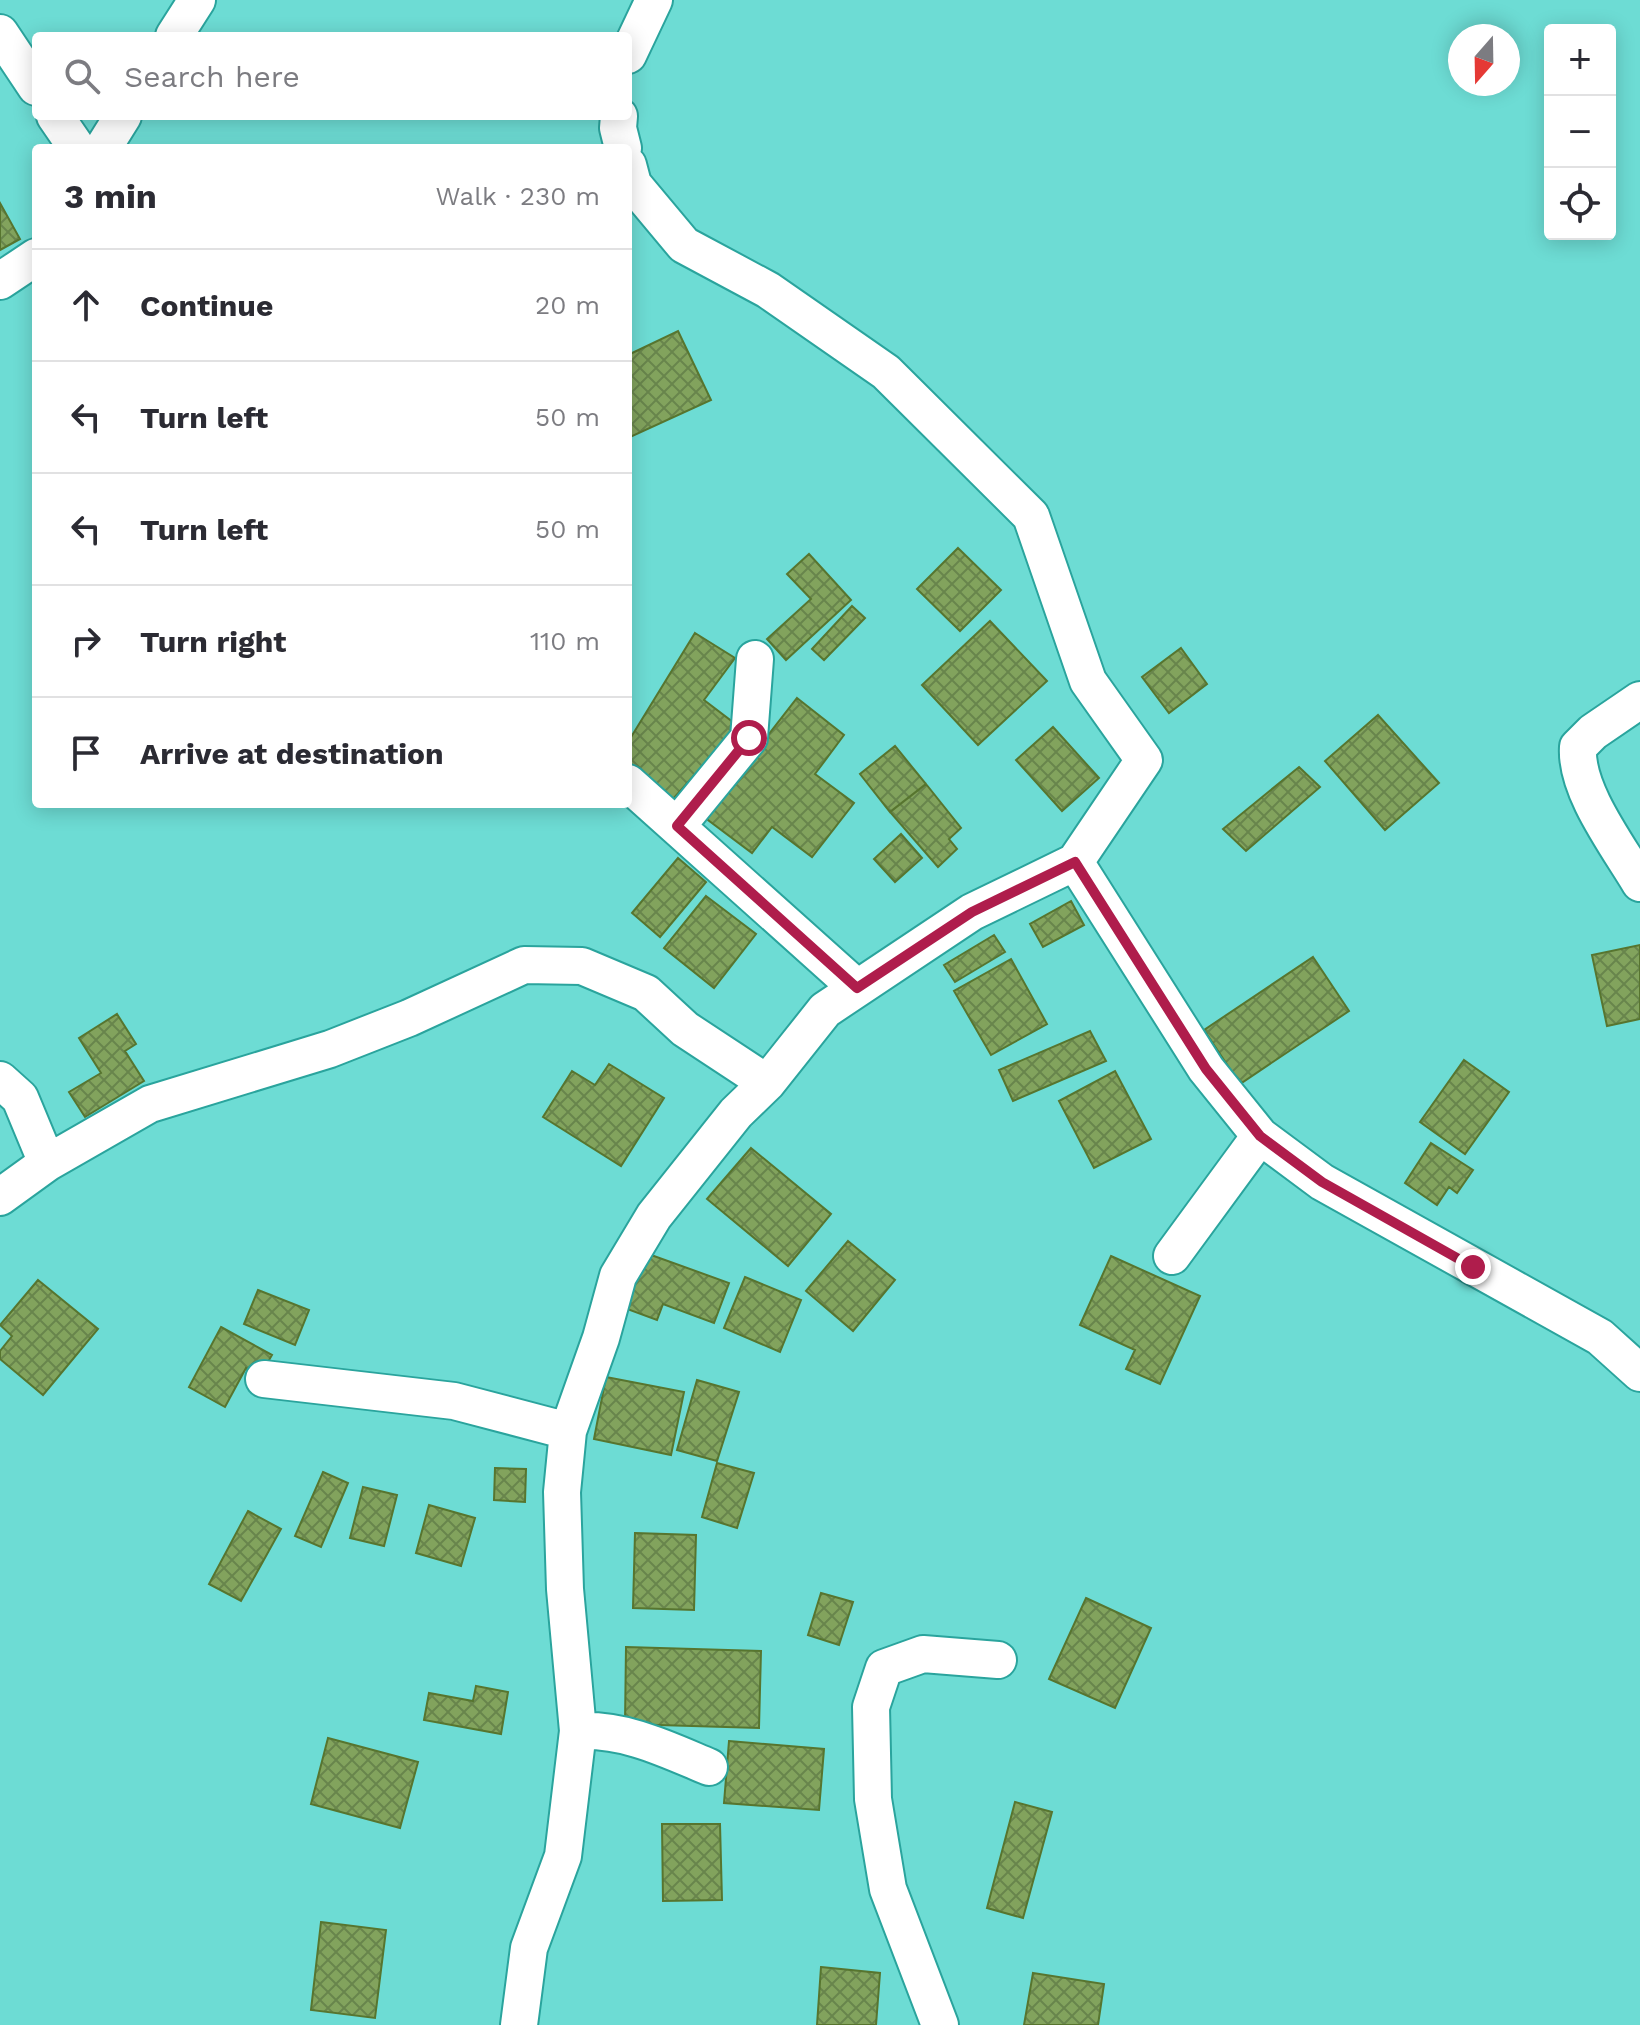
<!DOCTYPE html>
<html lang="en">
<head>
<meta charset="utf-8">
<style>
	:root { --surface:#fff; --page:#f2f2f3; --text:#2b2b33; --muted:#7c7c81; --line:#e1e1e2 }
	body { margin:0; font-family:"Work Sans",sans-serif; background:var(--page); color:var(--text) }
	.controls { position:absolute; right:24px; top:24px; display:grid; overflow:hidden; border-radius:8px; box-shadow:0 4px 20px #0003 }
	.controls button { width:72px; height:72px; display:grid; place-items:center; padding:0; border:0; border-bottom:2px solid var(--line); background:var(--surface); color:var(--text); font:40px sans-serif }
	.compass { position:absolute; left:1448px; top:24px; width:72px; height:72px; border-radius:50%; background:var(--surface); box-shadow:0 4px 20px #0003; rotate:200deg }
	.stop { position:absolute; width:24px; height:24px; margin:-18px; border:6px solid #af1d4c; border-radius:50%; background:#fff }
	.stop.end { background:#af1d4c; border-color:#fff; box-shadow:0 2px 8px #0008 }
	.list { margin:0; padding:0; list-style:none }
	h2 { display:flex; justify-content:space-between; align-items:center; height:104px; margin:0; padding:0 32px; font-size:34px }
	h2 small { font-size:26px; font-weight:400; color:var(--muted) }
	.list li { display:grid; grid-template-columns:52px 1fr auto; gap:24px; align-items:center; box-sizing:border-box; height:112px; padding:0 32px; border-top:2px solid var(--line) }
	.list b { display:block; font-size:30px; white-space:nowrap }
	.list em { font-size:26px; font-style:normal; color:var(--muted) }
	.icon { flex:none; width:44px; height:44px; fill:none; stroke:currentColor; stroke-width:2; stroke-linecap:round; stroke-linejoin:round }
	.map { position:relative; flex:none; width:1640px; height:2025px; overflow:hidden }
	.search { position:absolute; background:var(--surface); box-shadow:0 4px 20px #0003; left:32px; top:32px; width:600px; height:88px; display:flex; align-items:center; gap:20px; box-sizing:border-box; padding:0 28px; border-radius:8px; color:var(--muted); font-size:30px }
	.panel { position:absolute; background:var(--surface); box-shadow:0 4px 20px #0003; left:32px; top:144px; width:600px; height:664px; border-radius:8px }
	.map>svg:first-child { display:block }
</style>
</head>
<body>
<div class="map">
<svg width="1640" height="2025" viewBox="0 0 1640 2025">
	<defs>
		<pattern id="building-cross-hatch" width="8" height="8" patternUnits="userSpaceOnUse" patternTransform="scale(2)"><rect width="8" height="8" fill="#82a35d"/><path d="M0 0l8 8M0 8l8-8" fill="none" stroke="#68854c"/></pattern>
	</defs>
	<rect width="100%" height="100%" fill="#6ddcd4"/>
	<path fill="url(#building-cross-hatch)" stroke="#57752f" stroke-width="2" d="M0 203 20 239 0 250Z
		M678 331 711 400 628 438V355Z
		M958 548 1001 590 960 631 917 589Z
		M809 554 851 600 786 660 767 639 811 599 787 574Z
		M852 606 865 618 824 660 812 649Z
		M990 621 1047 681 978 745 922 685Z
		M695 633 735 658 704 700 738 726 673 799 628 771V742Z
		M1181 648 1207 684 1169 713 1142 677Z
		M797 698 844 735 815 774 854 803 812 857 772 827 752 853 704 817Z
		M1378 715 1439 783 1385 830 1325 761Z
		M1053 727 1099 778 1062 811 1016 760Z
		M895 746 926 784 890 812 860 774Z
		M1299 767 1320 787 1246 851 1223 829Z
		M926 784 961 828 949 839 957 849 938 867 890 812Z
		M901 834 922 858 895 882 874 859Z
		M678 858 706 882 660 937 632 913Z
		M706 896 756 934 714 988 664 948Z
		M1071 901 1084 925 1043 947 1030 924Z
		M994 935 1005 952 955 982 944 965Z
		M1640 945V1019L1607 1026 1592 955Z
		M1313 957 1349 1011 1240 1084 1204 1030Z
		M1011 959 1047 1024 991 1055 954 991Z
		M117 1014 136 1044 125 1051 144 1081 85 1117 69 1092 101 1073 79 1038Z
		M1090 1031 1106 1061 1013 1101 999 1070Z
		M1464 1060 1509 1092 1465 1154 1420 1122Z
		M609 1064 664 1098 621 1166 543 1117 572 1071 595 1085Z
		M1115 1071 1151 1139 1094 1168 1059 1101Z
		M1431 1143 1473 1170 1457 1193 1449 1187 1437 1205 1405 1183Z
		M751 1148 831 1214 788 1266 707 1199Z
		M848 1241 895 1280 853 1331 806 1291Z
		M640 1251 729 1283 714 1323 663 1304 657 1320 619 1306Z
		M1111 1256 1200 1296 1160 1384 1126 1369 1135 1350 1080 1325Z
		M745 1277 801 1300 780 1352 724 1328Z
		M38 1280 98 1329 43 1395 0 1359V1351L12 1336 0 1325Z
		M258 1290 309 1310 295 1345 244 1324Z
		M221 1327 272 1355 260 1376 246 1368 225 1407 189 1387Z
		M606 1377 684 1392 671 1455 594 1439Z
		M697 1380 739 1392 717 1461 677 1450Z
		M717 1463 754 1473 737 1528 702 1517Z
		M495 1468 526 1469 525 1502 494 1500Z
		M323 1472 348 1483 321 1547 295 1536Z
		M363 1487 397 1495 384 1546 350 1538Z
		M429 1505 475 1518 461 1566 416 1553Z
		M248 1511 281 1529 241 1601 209 1584Z
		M635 1533 696 1535 694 1610 633 1608Z
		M821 1593 853 1602 839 1645 808 1635Z
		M1086 1598 1151 1628 1115 1708 1049 1679Z
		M626 1647 761 1651 759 1728 625 1724Z
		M476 1686 508 1692 501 1734 424 1720 429 1693 473 1701Z
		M328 1738 418 1762 400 1828 311 1804Z
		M729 1741 824 1749 819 1810 724 1803Z
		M1015 1802 1052 1812 1023 1918 987 1908Z
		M662 1824H720L722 1900 663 1901Z
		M321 1922 386 1930 375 2018 311 2010Z
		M821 1967 880 1973 876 2025H817Z
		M1033 1973 1104 1984 1098 2025H1024Z"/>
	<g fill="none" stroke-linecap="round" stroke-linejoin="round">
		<g stroke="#2aa49d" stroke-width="40">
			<path id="street" d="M0 33 36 87
				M174 36 197 0
				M628 55 654 0
				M55 116 77 148
				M619 116 618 128 623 148
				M103 148 123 116
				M0 281 36 257
				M1640 700 1593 732 1578 747C1575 790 1618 846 1640 883
				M628 783 857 988
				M677 826 749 738 755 659
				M1075 862 1206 1069 1260 1136 1322 1182 1600 1337 1640 1373
				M0 1080 20 1098 47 1163
				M0 1197 47 1163 150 1104 330 1049 409 1018 524 965 582 966 646 993 685 1029 767 1083
				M1172 1256 1260 1136
				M264 1379 454 1401 568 1431
				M578 1731C626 1729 666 1749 709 1767
				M519 2025 529 1948 563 1856 578 1731 565 1589 562 1492 568 1431 601 1338 618 1276 654 1216 736 1113 767 1083 825 1010 972 912 1075 862 1144 760 1088 681 1031 516 886 372 768 290 684 245 633 184 628 165
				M940 2025 888 1889 873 1799 871 1707 884 1668 923 1654 998 1660"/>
		</g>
		<use href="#street" stroke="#fff" stroke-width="36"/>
	</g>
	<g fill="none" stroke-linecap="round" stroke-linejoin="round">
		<path stroke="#af1d4c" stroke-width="10" d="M749 738 677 826 857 988 972 912 1075 862 1206 1069 1260 1136 1322 1182 1473 1267"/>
	</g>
</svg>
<div class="controls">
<button>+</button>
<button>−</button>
<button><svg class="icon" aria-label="locate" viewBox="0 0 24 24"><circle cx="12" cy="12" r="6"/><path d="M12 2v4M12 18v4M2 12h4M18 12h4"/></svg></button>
</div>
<svg class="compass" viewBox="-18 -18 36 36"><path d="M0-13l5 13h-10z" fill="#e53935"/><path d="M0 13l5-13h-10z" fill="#7c7c81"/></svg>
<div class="stop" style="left:749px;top:738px"></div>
<div class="stop end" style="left:1473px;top:1267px"></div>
<div class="search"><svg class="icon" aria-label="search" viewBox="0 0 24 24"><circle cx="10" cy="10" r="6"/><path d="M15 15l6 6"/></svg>Search here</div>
<section class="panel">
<h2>3 min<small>Walk · 230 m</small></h2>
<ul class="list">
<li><svg class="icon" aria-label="ahead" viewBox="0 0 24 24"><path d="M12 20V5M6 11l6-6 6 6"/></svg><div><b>Continue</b></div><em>20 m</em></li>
<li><svg class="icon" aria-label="left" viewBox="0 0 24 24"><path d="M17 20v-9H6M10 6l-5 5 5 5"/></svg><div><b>Turn left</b></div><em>50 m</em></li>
<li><svg class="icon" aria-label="left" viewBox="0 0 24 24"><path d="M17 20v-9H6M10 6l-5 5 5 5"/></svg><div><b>Turn left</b></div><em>50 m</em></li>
<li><svg class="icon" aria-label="right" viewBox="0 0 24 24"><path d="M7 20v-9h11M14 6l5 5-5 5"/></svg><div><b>Turn right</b></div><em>110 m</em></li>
<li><svg class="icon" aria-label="arrive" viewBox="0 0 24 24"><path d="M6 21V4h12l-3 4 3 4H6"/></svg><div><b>Arrive at destination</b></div></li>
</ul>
</section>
</div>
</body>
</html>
